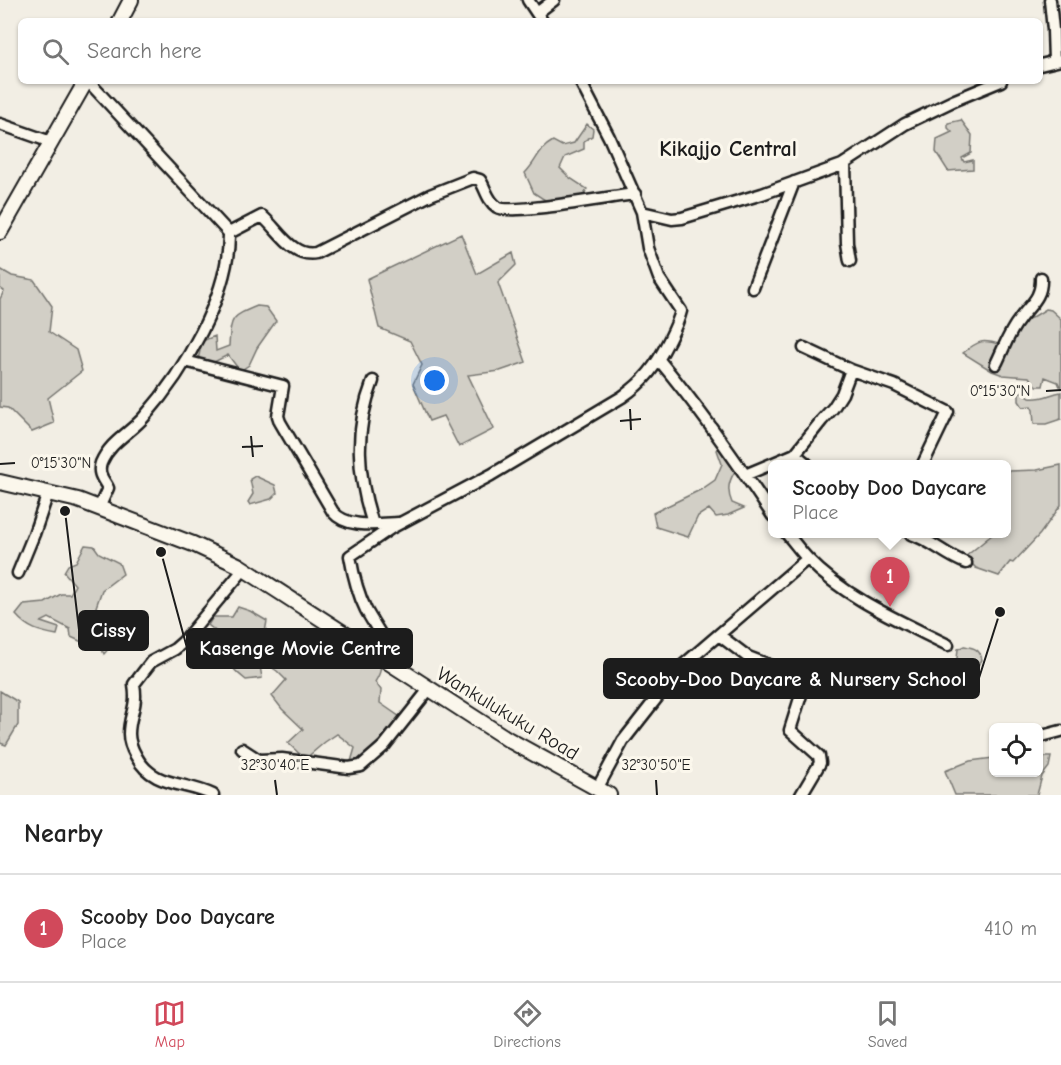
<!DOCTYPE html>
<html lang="en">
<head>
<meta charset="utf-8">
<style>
	:root { --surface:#fff; --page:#f6f6f6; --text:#222; --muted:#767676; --line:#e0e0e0; --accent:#d1495b }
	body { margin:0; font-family:"Comic Neue",sans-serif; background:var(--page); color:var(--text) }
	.controls { position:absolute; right:18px; bottom:18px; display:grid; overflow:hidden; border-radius:9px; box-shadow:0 2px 4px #0004 }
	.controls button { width:54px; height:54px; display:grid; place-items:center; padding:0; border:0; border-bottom:2px solid var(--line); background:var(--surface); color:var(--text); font:30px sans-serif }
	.you { position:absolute; left:435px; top:381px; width:21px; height:21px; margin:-15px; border:4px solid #fff; border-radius:50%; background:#1a73e8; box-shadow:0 0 0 9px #1a73e833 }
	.badge { display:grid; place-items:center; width:39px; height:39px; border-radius:50%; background:var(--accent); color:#fff; font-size:20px; font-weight:700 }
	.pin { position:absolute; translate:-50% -50px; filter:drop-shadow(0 2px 3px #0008) }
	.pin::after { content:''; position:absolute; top:32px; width:21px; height:18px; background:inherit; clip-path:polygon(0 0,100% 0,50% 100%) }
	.popup { position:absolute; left:768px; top:460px; width:243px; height:78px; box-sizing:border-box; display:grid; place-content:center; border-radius:9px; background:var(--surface); filter:drop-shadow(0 2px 4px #0005); font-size:20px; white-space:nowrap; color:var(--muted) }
	.popup b { font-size:22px; color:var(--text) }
	.popup::after { content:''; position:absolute; left:50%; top:100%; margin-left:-12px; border:12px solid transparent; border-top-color:var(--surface) }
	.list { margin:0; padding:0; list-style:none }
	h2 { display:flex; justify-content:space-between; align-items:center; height:78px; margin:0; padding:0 24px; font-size:26px }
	h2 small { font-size:20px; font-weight:400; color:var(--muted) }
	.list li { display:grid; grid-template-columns:39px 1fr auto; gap:18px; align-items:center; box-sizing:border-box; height:108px; padding:0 24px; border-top:2px solid var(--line) }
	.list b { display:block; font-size:22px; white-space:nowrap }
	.list p { margin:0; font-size:20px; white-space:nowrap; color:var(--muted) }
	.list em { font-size:20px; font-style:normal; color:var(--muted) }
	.icon { flex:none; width:33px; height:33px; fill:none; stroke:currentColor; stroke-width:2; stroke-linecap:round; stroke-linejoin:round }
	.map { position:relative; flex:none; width:1061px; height:795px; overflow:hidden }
	.search { position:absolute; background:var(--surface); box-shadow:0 2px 4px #0004; left:18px; right:18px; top:18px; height:66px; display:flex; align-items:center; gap:15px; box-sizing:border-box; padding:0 21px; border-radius:9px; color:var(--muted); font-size:22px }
	.sheet { height:186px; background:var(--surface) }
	nav { display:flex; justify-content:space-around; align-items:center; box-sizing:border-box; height:84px; border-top:2px solid var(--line); background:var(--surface); font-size:16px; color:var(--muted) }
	nav a { display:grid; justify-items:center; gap:3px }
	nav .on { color:var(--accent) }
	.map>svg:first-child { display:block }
</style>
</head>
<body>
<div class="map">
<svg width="1061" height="795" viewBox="0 0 1061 795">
	<rect width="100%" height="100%" fill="#f2eee4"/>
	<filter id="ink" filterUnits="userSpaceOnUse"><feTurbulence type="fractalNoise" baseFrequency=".0167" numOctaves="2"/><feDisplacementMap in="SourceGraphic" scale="12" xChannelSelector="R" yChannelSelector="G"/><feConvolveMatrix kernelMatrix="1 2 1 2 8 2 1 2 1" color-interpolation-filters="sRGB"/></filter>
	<g filter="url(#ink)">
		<path fill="#d2cfc6" stroke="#777671" stroke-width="1.5" d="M961 120 972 135 971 153 962 158 964 162 973 160V169L948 171 936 152 937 139 952 132 948 128V123Z
			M587 124 593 129 592 136 584 141V149L565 157 560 168 570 178 587 189 582 198 548 202 534 193 525 173C538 160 537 150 553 141L562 146 574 143Z
			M461 234 477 274 513 253 516 265 498 283 526 362 500 371 468 375 494 429 459 447 443 416 429 421 413 384 422 365 410 341 379 328 367 279Z
			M0 269 12 276 34 280 52 306 49 332 76 350 82 371 48 398 54 423 32 432 8 408 0 407V299L4 291 0 288Z
			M257 306 266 307 276 321 257 348 249 365 240 371 228 355 212 363 198 360 202 341 215 336 216 351 229 346C231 317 230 317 257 306Z
			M1046 309 1051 310 1061 319V389L1058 382 1045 377 1043 386H1036L1029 377 1003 375 992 371 963 353C979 340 982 339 1002 345L1018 323 1033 317Z
			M1019 392H1025L1030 398C1041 400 1050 394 1061 392V419L1046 424H1034L1033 410 1031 406 1023 407 1019 401Z
			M722 446 737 468C729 480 726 489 732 503L744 508 728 515 716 517 709 509 698 516 688 537 656 527 653 513 702 489 715 480 722 464 717 450Z
			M1061 465V505L1040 534 1013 563 1010 562 999 576 976 568 965 557 993 534H1007V477L1009 471 1037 470Z
			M255 476 275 485 277 493 271 499 250 505 248 502 253 494 250 479Z
			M85 545 94 546 99 553 119 563 123 574 102 590 96 607 102 617 123 632 104 654 101 648 103 638 94 632 82 642 71 637 70 629 49 618 41 622 59 628 57 635C40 632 28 629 16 615L24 605 45 603 61 594H70L75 585 64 572 68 565 76 562Z
			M238 607 250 611 267 621 265 632 270 640 259 651 245 647 247 660 260 666 262 678 246 680C228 666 225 660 228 637L218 633 208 625 213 617H232Z
			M316 628 378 661C383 669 379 675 375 682L381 690 380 703 400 717 367 755 350 765 355 748 337 734 325 742 305 759 288 743 303 729 282 709 272 696 286 680 277 671 256 657 272 642 296 653Z
			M964 646C974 648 980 649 982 660L972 673 965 672 957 658 958 649Z
			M0 691 18 702V725L6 745 0 743Z
			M1044 757H1051L1049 767 1042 776 1037 795H955L945 771 970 761 993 758 994 772H1038L1039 766Z"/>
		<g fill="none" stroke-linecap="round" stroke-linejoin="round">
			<g stroke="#1c1c1c" stroke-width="15">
				<path id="minor" d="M528 0 542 21
					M1050 0 1053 30 1054 61
					M537 13 554 0
					M1040 65 1061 60
					M88 81 229 233C230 294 184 372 144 417 130 433 110 442 101 463 97 474 104 480 108 488L99 508
					M0 124 51 142
					M845 163 847 243 850 261
					M642 212 672 219 682 218 762 194 842 165 905 124 955 100 1001 81
					M229 233 262 216C278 229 292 258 316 253L430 195 473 178 480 180C486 189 487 200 497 207 511 216 612 196 635 194
					M753 288 794 182
					M804 348 851 370 894 385 948 412 923 464
					M659 360C701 410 737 462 773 516
					M185 361 283 386 278 416 280 422 333 512C347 529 378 524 398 523
					M996 364C1003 350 1009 332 1019 320 1029 305 1042 299 1041 278
					M373 381C354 430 357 475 373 524
					M795 454 822 420 833 408 842 394 851 370
					M745 475 795 454 807 464
					M787 534C794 542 800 551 808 559 845 598 900 621 948 645
					M911 534C931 540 946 556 966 563
					M18 573 34 534 48 493
					M719 635 748 657 806 679 790 730 819 756 820 763 801 795
					M396 668C390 646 377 630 366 610 358 594 353 574 350 556L391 528 491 475 622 397C645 381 656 366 668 342 673 332 678 323 681 311L659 278 648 248 642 212 609 137 580 81
					M1038 737 1061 731
					M242 749 259 760 282 759 349 768 361 766 384 746 430 688
					M597 789 623 741 681 667 807 559
					M213 795C184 781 153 788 136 756 132 749 129 743 129 734 129 714 138 708 134 684L151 662 175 649 183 642 244 569"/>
			</g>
			<g stroke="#1c1c1c" stroke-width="18">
				<path id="major" d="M120 21 131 0
					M0 232 86 81
					M0 482 78 500 193 544 238 565 509 740 609 795"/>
			</g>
			<use href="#minor" stroke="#fbf7ec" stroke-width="10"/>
			<use href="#major" stroke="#fbf7ec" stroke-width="14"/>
		</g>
	</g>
	<path fill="none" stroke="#1c1c1c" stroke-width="2" d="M1046 391 1061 390M630 409 631 430M620 421 641 419M251 436 253 457M242 447 263 446M0 464 15 463M275 780 277 795M656 780 657 795"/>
	<g text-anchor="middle" stroke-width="6" stroke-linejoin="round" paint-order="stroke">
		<g font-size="20" fill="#1c1c1c" stroke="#fbf7ec">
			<text transform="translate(508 713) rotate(31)" y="7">Wankulukuku Road</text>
		</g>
		<g font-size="22" font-weight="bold" fill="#1c1c1c" stroke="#fbf7ec">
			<text x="728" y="156">Kikajjo Central</text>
		</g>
	</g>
	<g font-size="15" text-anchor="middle" fill="#1c1c1c" stroke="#fbf7ec" stroke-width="6" stroke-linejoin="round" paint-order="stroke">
		<text x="1000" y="396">0°15'30"N</text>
		<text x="61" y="468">0°15'30"N</text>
		<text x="275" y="770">32°30'40"E</text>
		<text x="656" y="770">32°30'50"E</text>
	</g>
	<path fill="none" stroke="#1c1c1c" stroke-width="2" d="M65 511L79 630M161 552L187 648M1000 612L979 678"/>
	<g fill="#1c1c1c" stroke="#fbf7ec" stroke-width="2">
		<circle cx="65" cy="511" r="6"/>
		<circle cx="161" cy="552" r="6"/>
		<circle cx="1000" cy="612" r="6"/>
	</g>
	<g fill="#1c1c1c" stroke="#1c1c1c" stroke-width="2">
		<rect x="79" y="611" width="69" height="39" rx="6"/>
		<rect x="187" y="629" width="225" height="39" rx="6"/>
		<rect x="604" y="659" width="375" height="39" rx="6"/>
	</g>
	<g font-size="21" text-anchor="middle" font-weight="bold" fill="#fff">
		<text x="113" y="637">Cissy</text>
		<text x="300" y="655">Kasenge Movie Centre</text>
		<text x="791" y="686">Scooby-Doo Daycare &amp; Nursery School</text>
	</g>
</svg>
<div class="controls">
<button><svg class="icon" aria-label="locate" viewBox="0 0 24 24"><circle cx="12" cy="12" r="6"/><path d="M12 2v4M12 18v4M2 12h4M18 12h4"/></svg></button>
</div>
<div class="you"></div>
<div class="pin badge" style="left:890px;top:607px">1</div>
<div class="popup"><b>Scooby Doo Daycare</b>Place</div>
<div class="search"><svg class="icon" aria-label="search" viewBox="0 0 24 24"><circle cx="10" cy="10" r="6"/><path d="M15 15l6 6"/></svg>Search here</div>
</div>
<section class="sheet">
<h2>Nearby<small></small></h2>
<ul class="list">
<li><span class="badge">1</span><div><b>Scooby Doo Daycare</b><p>Place</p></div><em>410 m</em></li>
</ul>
</section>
<nav>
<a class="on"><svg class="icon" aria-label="map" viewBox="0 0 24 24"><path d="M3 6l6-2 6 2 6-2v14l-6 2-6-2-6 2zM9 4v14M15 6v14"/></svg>Map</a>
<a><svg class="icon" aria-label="directions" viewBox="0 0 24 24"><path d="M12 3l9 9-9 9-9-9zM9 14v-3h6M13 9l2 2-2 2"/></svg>Directions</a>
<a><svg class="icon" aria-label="saved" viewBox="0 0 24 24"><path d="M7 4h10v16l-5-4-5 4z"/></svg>Saved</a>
</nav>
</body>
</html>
